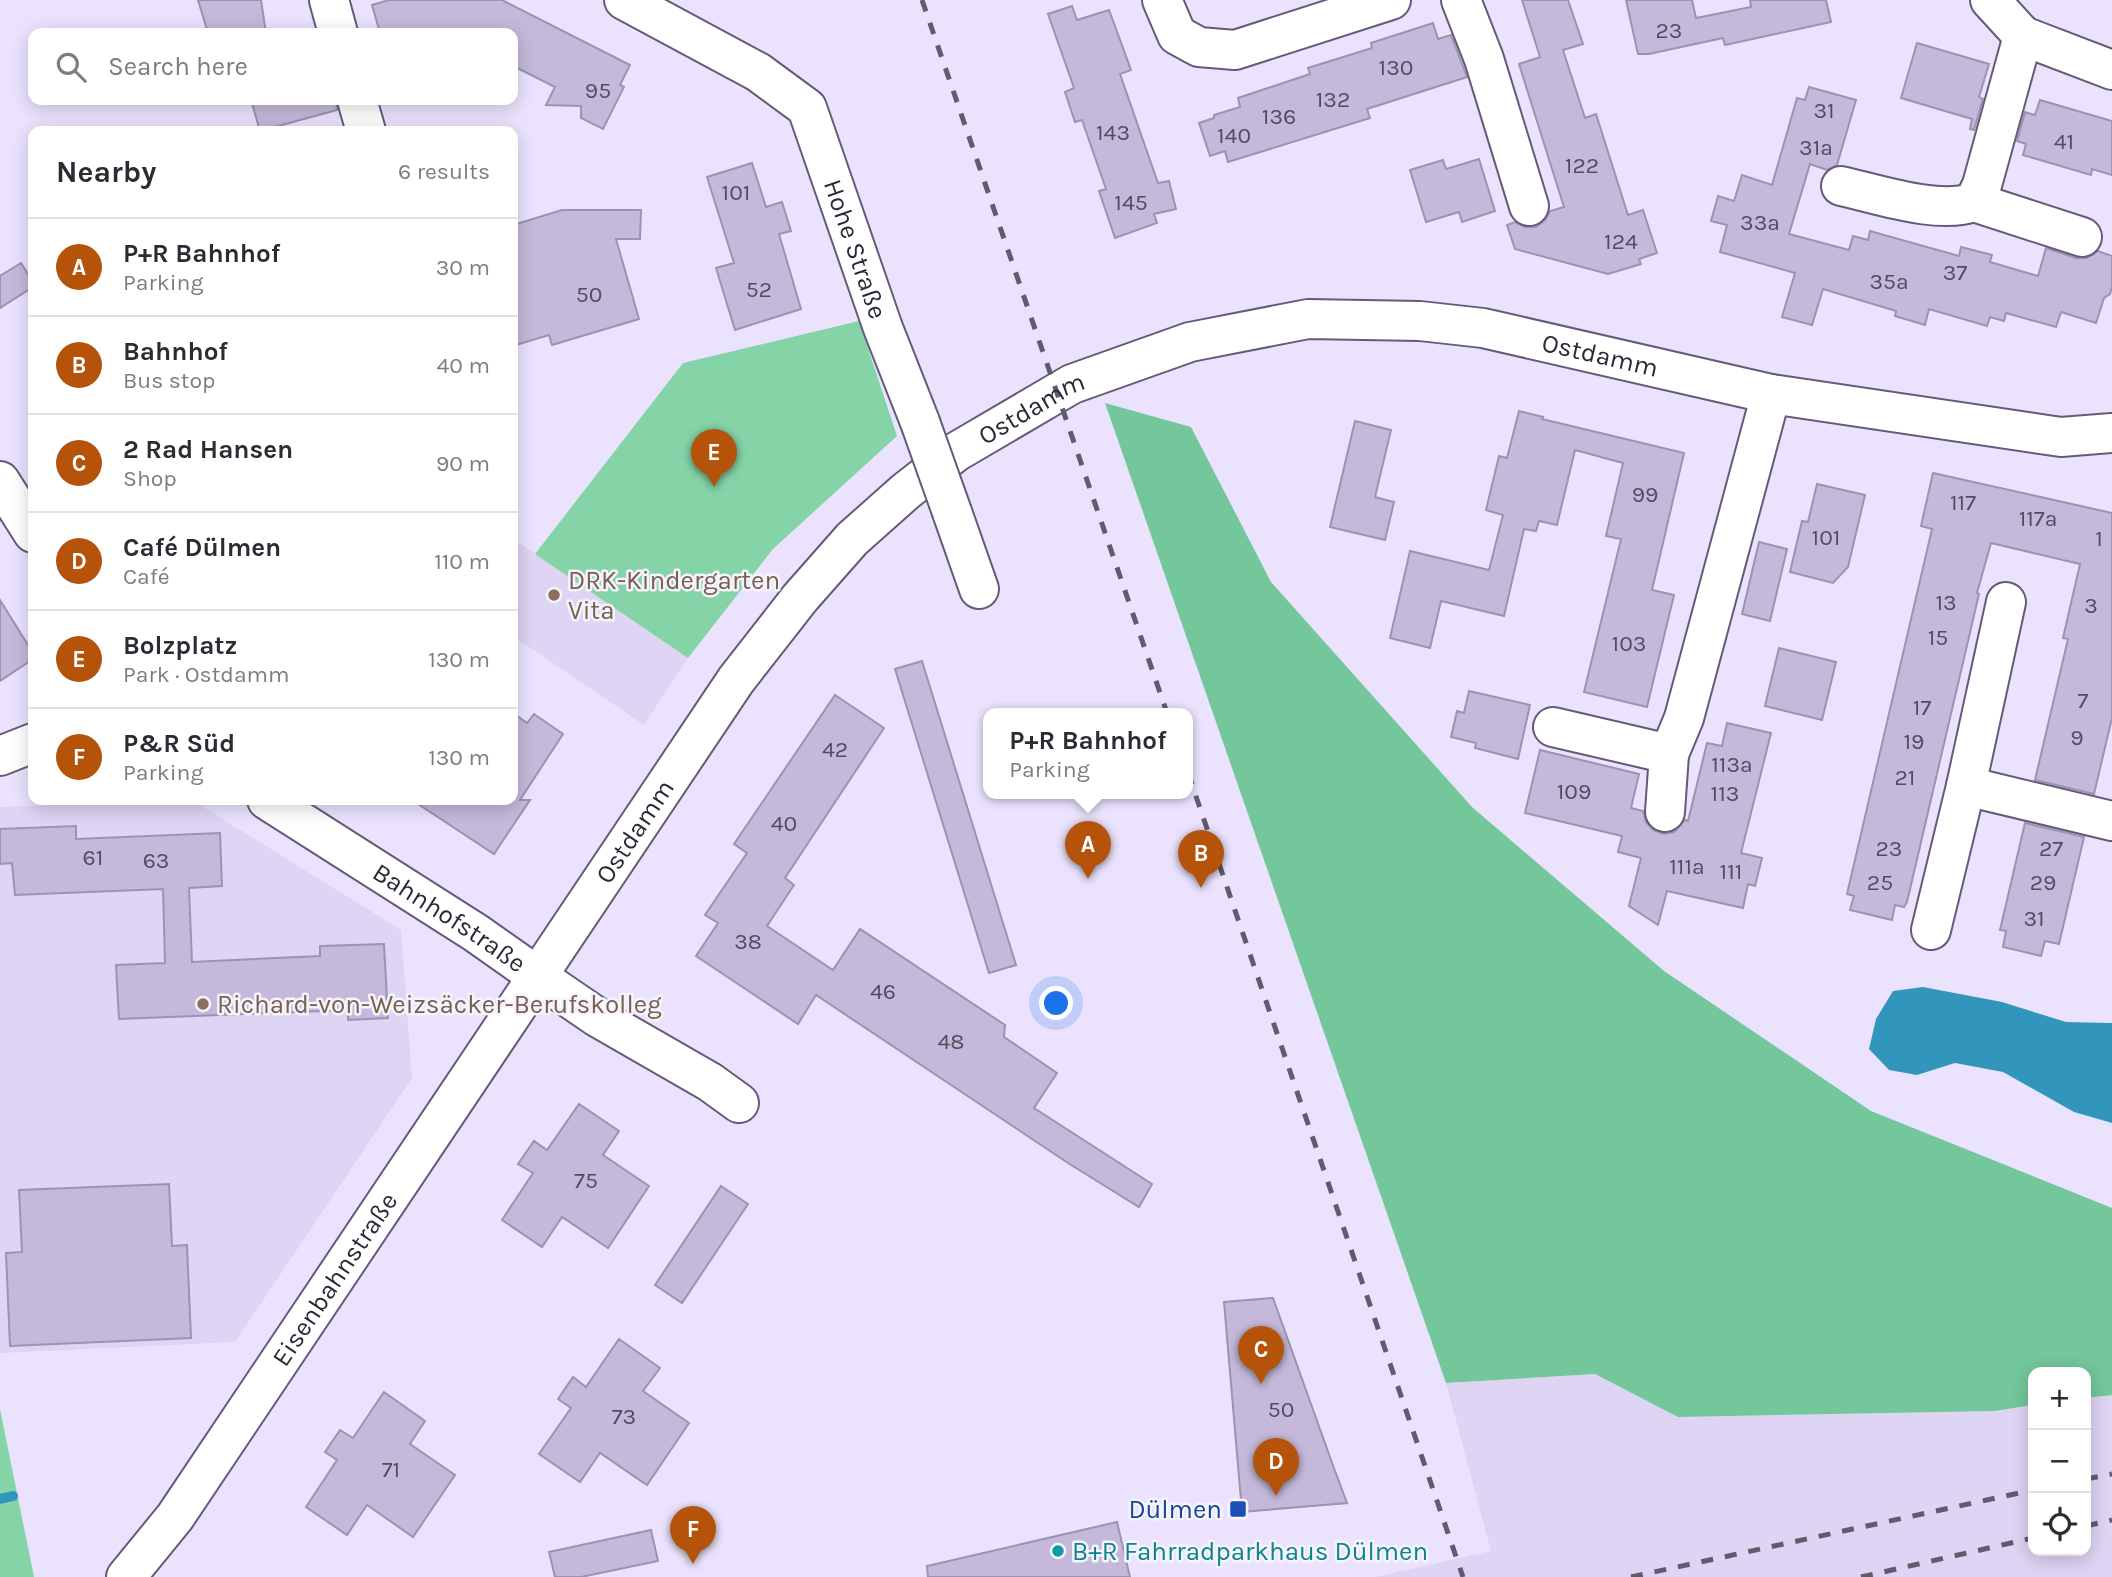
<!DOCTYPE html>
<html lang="en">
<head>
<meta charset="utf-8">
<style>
	:root { --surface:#fff; --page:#f7f7f7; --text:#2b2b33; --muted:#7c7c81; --line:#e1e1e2; --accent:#b45309 }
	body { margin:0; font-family:Karla,sans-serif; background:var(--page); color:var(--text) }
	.controls { position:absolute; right:21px; bottom:21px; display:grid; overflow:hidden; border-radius:14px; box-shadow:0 4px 18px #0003 }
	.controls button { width:63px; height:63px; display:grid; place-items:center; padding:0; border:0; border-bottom:2px solid var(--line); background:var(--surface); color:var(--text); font:35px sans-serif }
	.you { position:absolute; left:1057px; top:1004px; width:24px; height:24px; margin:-18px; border:5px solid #fff; border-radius:50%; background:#1a73e8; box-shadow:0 0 0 10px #1a73e833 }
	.badge { display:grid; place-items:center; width:46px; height:46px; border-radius:50%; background:var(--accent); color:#fff; font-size:23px; font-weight:700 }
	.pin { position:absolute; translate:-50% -58px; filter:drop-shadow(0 2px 4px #0008) }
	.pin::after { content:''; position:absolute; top:37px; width:24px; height:21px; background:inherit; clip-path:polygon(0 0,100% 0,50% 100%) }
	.popup { position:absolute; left:983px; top:708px; width:210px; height:91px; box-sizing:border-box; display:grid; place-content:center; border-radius:14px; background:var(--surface); filter:drop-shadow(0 2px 5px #0005); font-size:23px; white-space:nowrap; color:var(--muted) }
	.popup b { font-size:26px; color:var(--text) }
	.popup::after { content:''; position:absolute; left:50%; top:100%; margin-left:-14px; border:14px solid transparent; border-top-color:var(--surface) }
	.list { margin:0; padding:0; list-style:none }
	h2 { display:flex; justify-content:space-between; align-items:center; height:91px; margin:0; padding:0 28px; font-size:30px }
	h2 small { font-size:23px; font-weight:400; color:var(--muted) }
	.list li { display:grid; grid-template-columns:46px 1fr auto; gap:21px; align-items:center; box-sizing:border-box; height:98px; padding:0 28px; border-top:2px solid var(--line) }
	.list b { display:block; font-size:26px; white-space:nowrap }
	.list p { margin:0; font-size:23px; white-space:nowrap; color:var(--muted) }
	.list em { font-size:23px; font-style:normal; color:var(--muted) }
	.icon { flex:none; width:38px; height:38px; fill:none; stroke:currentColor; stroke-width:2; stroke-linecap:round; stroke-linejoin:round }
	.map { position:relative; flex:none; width:2112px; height:1577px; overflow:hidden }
	.search { position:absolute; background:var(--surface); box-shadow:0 4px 18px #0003; left:28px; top:28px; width:490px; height:77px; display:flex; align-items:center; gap:18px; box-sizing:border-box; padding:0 24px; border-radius:14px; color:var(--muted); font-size:26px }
	.panel { position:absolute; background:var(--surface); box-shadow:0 4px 18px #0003; left:28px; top:126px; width:490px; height:679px; border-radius:14px }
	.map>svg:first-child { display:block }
</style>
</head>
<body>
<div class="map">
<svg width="2112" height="1577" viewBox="0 0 2112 1577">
	<rect width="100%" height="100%" fill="#ebe3fe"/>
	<path fill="#ded4f3" d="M513 539 688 658 644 725 513 636Z
		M192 800 401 930 412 1078 235 1342 0 1353V807Z
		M1595 1374 1678 1417 1995 1411 2033 1405V1551H2086V1398L2112 1395V1577H1375L1491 1551 1446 1383Z"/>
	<path fill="#84d4a8" d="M859 321 897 436 773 549 688 658 535 554 683 363Z
		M0 1409 34 1577H0Z"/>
	<path fill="#73c79a" d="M1105 403 1191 427 1271 582 1472 807 1664 971 1871 1111 2112 1208V1395L2086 1398V1372H2033V1405L1995 1411 1678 1417 1595 1374 1446 1383Z"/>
	<path fill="#3296bc" d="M1923 987 2002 1002 2066 1022 2112 1023V1123L2074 1112 2003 1072 1955 1063 1917 1075 1889 1070 1869 1049 1876 1019 1893 991Z"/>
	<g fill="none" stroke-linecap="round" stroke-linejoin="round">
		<path stroke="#3296bc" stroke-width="10" d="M0 1499 13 1496"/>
	</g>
	<path fill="#c4b9da" stroke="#9c92b1" stroke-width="2" d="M198 0H261L266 33H208Z
		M389 0H502L630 65 620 85 624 87 603 129 581 118V106L546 105 555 87 513 66V33H380L372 5Z
		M1522 0H1568L1583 44 1563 50 1585 118 1596 114 1628 215 1643 210 1657 253 1639 259 1641 264 1608 274 1515 249 1507 225 1515 222 1525 227H1536L1545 220 1550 211 1564 207 1519 64 1540 57Z
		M1626 0H1692L1696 18 1751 7 1750 0H1826L1831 22 1725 45 1723 38 1649 54H1638Z
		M1072 6 1077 20 1109 10 1131 70 1120 74 1158 183 1169 181 1176 209 1154 214 1157 223 1115 238 1099 191 1106 189 1082 120 1075 122 1065 92 1074 88 1048 14Z
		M1433 23 1438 39 1451 35 1467 77 1367 109 1370 118 1228 162 1225 151 1210 156 1199 123 1214 118V115L1240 107 1238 98 1310 74 1308 68 1372 48 1371 43Z
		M1917 43 1989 64 1979 97 1983 99 1974 130 1970 129 1972 119 1901 98Z
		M1809 87 1856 100 1837 165 1827 170 1810 164 1789 234 1849 250 1853 236 1868 240 1870 231 1959 256 1961 247 1992 255 1990 262 2038 276 2046 248 2076 258H2087L2098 251 2112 256V287L2110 294 2104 298 2096 323 2061 312 2056 327 2006 313 2004 321 1990 317 1987 326 1929 309 1925 325 1895 316 1896 311 1823 289 1812 325 1782 317 1795 273 1720 252 1727 225 1711 221 1718 196 1734 201 1742 175 1772 185 1797 98 1805 100Z
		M251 100H336L337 110 260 131Z
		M2040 100 2112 121V175L2092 169 2091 175 2023 155 2026 144 2017 141 2025 112 2035 115Z
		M1479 159 1495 211 1462 222 1459 212 1426 222 1410 170 1443 160 1446 169Z
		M752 163 766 207 782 202 791 231 779 234 801 309 735 330 716 268 734 263 707 177Z
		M562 210H641L640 239H616L639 319 552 345 549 335 513 346V225Z
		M21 263 33 282V287L0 308V276Z
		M1519 411 1543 417 1542 419 1684 453 1652 590 1674 595 1647 707 1584 692 1621 539 1606 536 1623 463 1575 450 1557 525 1539 521 1536 531 1524 529 1504 616 1441 601 1430 648 1390 638 1410 551 1489 570 1503 515 1486 510 1499 456 1507 458Z
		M1355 421 1391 430 1375 497 1394 502 1385 540 1330 527Z
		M1933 473 2112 513V718L2094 794 2035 780 2068 639 2063 638 2080 564 1991 543 1977 593 1979 594 1907 902 1904 907 1895 905 1892 920 1850 910 1854 896 1847 894 1932 529 1921 526Z
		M1817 484 1865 495 1848 567 1833 583 1790 572 1802 521 1808 522Z
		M1759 542 1787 549 1770 621 1742 614Z
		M0 600 33 653V659L0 681Z
		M1779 648 1836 662 1822 720 1765 706Z
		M922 661 1016 965 989 973 895 669Z
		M1469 691 1530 705 1518 759 1475 748 1476 743 1451 737 1457 711 1464 713Z
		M835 695 884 728 785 878 794 885 767 926 833 970 860 929 1005 1025 1004 1037 1057 1073 1034 1108 1152 1184 1139 1207 1068 1163 816 995 798 1024 696 956 718 923 705 915 747 853 734 844Z
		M513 713 527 723 534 714 563 734 520 800H530L494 854 412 800H513Z
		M1727 723 1771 733 1741 853 1762 858 1755 886 1748 884 1743 908 1667 891 1658 925 1629 906 1641 858 1618 852 1622 836 1525 813 1540 750 1639 774 1631 808 1643 811 1646 822 1653 830 1664 834 1674 832 1685 820 1688 821 1707 743 1722 746Z
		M2025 823 2084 837 2059 944 2045 941 2041 956 2003 947 2006 931 2000 930Z
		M76 826V839L220 833 222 886 189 888 192 962 320 956V946L384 944 388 1018 348 1020V1010L119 1019 116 965 165 963 163 889 15 895 12 863 0 864V829Z
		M579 1104 619 1131 603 1155 649 1186 608 1248 562 1217 542 1247 502 1220 533 1173 518 1164 534 1141 547 1150Z
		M169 1184 172 1246 187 1245 191 1338 10 1346 6 1253 22 1252 19 1190Z
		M721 1186 748 1204 682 1303 655 1285Z
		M1273 1298 1335 1471 1347 1503 1242 1512 1224 1302Z
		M619 1339 660 1368 643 1391 689 1423 647 1485 600 1453 580 1482 539 1454 571 1408 558 1399 573 1377 586 1387Z
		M384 1392 425 1421 410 1444 455 1475 413 1537 367 1505 347 1535 306 1507 337 1460 325 1452 340 1430 353 1438Z
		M1117 1522 1130 1577H928L927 1566Z
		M651 1530 658 1561 581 1577H555L549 1552Z"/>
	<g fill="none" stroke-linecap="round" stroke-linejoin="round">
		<g stroke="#655b78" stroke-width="42">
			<g id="street">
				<path d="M329 0 338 33"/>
				<path id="s1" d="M624 0 758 72 807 108 883 328 920 422"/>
				<path d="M1162 0 1177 35 1199 47 1235 50 1391 0"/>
				<path d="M1461 0 1484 59 1529 206"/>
				<path d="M1990 0 2023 36 2112 70"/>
				<path d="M357 100 366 131"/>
				<path d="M1841 186C1878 194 1938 215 1974 202L1982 185 2023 36"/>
				<path d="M1974 202 2082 237"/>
				<path d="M952 512 979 589"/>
				<path d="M1553 727 1669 754 1684 718 1771 394"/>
				<path d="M0 756 33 743"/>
				<path d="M1966 786 2006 602"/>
				<path d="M1665 812 1669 754"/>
				<path d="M1931 930 1966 786 2112 821"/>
				<path d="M537 976 597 1017 710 1082 739 1103"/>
			</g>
		</g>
		<g stroke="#655b78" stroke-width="42">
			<g id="secondary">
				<path d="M0 481 33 533"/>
				<path id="s2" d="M267 800 476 933 537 976"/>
				<path id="s3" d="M126 1577 175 1517 736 680 800 598 852 539 906 491 956 452 1072 384 1190 342 1308 319 1420 321 1483 328 1771 394 2061 437 2112 433"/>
			</g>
		</g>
		<use href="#street" stroke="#fff" stroke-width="38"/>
		<use href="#secondary" stroke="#fff" stroke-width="38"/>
		<path stroke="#615c6d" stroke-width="5" stroke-dasharray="12 12" stroke-linecap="butt" d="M922 0 1167 713
			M1188 773 1463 1577
			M2086 1479 2112 1474
			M2086 1526 2112 1520
			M1631 1577 2033 1490
			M1861 1577 2033 1538"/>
		<g stroke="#655b78" stroke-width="42" stroke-linecap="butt">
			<path id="street-bridge" d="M920 422 952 512"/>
		</g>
		<use href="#street-bridge" stroke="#fff" stroke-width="38"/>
	</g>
	<g fill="#8d6e63" stroke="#f6f4fb" stroke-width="2.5">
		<circle cx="554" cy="595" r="7"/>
		<circle cx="203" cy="1004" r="7"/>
	</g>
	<rect fill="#1a4fb4" stroke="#f6f4fb" stroke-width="2.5" x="1229" y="1500" width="18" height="18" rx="3.5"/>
	<circle fill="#0f9aa8" stroke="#f6f4fb" stroke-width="2.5" cx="1058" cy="1551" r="7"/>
	<g text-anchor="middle" stroke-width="5" stroke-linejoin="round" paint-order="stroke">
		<g font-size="23" fill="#524c5e">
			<text x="1669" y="38">23</text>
			<text x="1396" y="75">130</text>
			<text x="598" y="98">95</text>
			<text x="1333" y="107">132</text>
			<text x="1824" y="118">31</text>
			<text x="1279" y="124">136</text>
			<text x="1113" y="140">143</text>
			<text x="1234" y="143">140</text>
			<text x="2064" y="149">41</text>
			<text x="1816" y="155">31a</text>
			<text x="1582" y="173">122</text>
			<text x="736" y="200">101</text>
			<text x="1131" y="210">145</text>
			<text x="1760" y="230">33a</text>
			<text x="1621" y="249">124</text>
			<text x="1955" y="280">37</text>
			<text x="1889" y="289">35a</text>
			<text x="759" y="297">52</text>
			<text x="589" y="302">50</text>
			<text x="1645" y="502">99</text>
			<text x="1963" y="510">117</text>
			<text x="2038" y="526">117a</text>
			<text x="1826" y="545">101</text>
			<text x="2099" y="546">1</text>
			<text x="1946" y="610">13</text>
			<text x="2091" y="613">3</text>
			<text x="1938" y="645">15</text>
			<text x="1629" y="651">103</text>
			<text x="2083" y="708">7</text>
			<text x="1922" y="715">17</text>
			<text x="2077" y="745">9</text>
			<text x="1914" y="749">19</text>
			<text x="835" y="757">42</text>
			<text x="1732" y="772">113a</text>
			<text x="1905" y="785">21</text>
			<text x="1574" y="799">109</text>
			<text x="1725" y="801">113</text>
			<text x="784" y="831">40</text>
			<text x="1889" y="856">23</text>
			<text x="2051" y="856">27</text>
			<text x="93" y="865">61</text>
			<text x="156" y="868">63</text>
			<text x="1687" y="874">111a</text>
			<text x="1731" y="879">111</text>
			<text x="1880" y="890">25</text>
			<text x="2043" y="890">29</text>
			<text x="2034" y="926">31</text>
			<text x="748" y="949">38</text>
			<text x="883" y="999">46</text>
			<text x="951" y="1049">48</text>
			<text x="586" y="1188">75</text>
			<text x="1281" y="1417">50</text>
			<text x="624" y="1424">73</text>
			<text x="391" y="1477">71</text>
		</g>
		<g font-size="26" fill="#2c2835" stroke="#f6f4fb">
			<text dy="9" stroke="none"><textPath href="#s1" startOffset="362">Hohe Straße</textPath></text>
			<text dy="9" stroke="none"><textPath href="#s3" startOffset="2079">Ostdamm</textPath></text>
			<text dy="9" stroke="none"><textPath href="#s3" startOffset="1491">Ostdamm</textPath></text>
			<text dy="9" stroke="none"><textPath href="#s3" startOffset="903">Ostdamm</textPath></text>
			<text dy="9" stroke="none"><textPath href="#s2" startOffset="217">Bahnhofstraße</textPath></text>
			<text dy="9" stroke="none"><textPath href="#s3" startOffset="364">Eisenbahnstraße</textPath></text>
		</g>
		<g font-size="26" fill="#785e54" stroke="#f6f4fb" text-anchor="start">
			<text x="568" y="589">DRK-Kindergarten<tspan x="568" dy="30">Vita</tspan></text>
			<text x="217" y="1013">Richard-von-Weizsäcker-Berufskolleg</text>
		</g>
		<g font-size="26" fill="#164399" stroke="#f6f4fb" text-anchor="end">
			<text x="1222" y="1518">Dülmen</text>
		</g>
		<g font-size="26" fill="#0d838f" stroke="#f6f4fb" text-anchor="start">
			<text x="1072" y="1560">B+R Fahrradparkhaus Dülmen</text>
		</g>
	</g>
</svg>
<div class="controls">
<button>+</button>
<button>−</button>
<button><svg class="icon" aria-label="locate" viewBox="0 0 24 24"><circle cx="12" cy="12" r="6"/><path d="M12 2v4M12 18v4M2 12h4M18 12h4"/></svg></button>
</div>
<div class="you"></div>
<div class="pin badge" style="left:1088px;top:879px">A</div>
<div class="popup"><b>P+R Bahnhof</b>Parking</div>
<div class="pin badge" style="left:1201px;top:888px">B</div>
<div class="pin badge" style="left:1261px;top:1384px">C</div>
<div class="pin badge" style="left:1276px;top:1496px">D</div>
<div class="pin badge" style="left:714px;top:487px">E</div>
<div class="pin badge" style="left:693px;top:1564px">F</div>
<div class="search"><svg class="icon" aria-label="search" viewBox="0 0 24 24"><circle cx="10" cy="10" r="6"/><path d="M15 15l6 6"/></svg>Search here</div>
<section class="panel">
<h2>Nearby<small>6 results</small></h2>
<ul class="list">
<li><span class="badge">A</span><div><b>P+R Bahnhof</b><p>Parking</p></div><em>30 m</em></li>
<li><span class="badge">B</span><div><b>Bahnhof</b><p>Bus stop</p></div><em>40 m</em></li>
<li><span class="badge">C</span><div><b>2 Rad Hansen</b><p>Shop</p></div><em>90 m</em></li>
<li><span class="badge">D</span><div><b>Café Dülmen</b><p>Café</p></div><em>110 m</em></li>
<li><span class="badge">E</span><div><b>Bolzplatz</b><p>Park · Ostdamm</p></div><em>130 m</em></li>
<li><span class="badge">F</span><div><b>P&amp;R Süd</b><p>Parking</p></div><em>130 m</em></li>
</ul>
</section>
</div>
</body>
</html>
